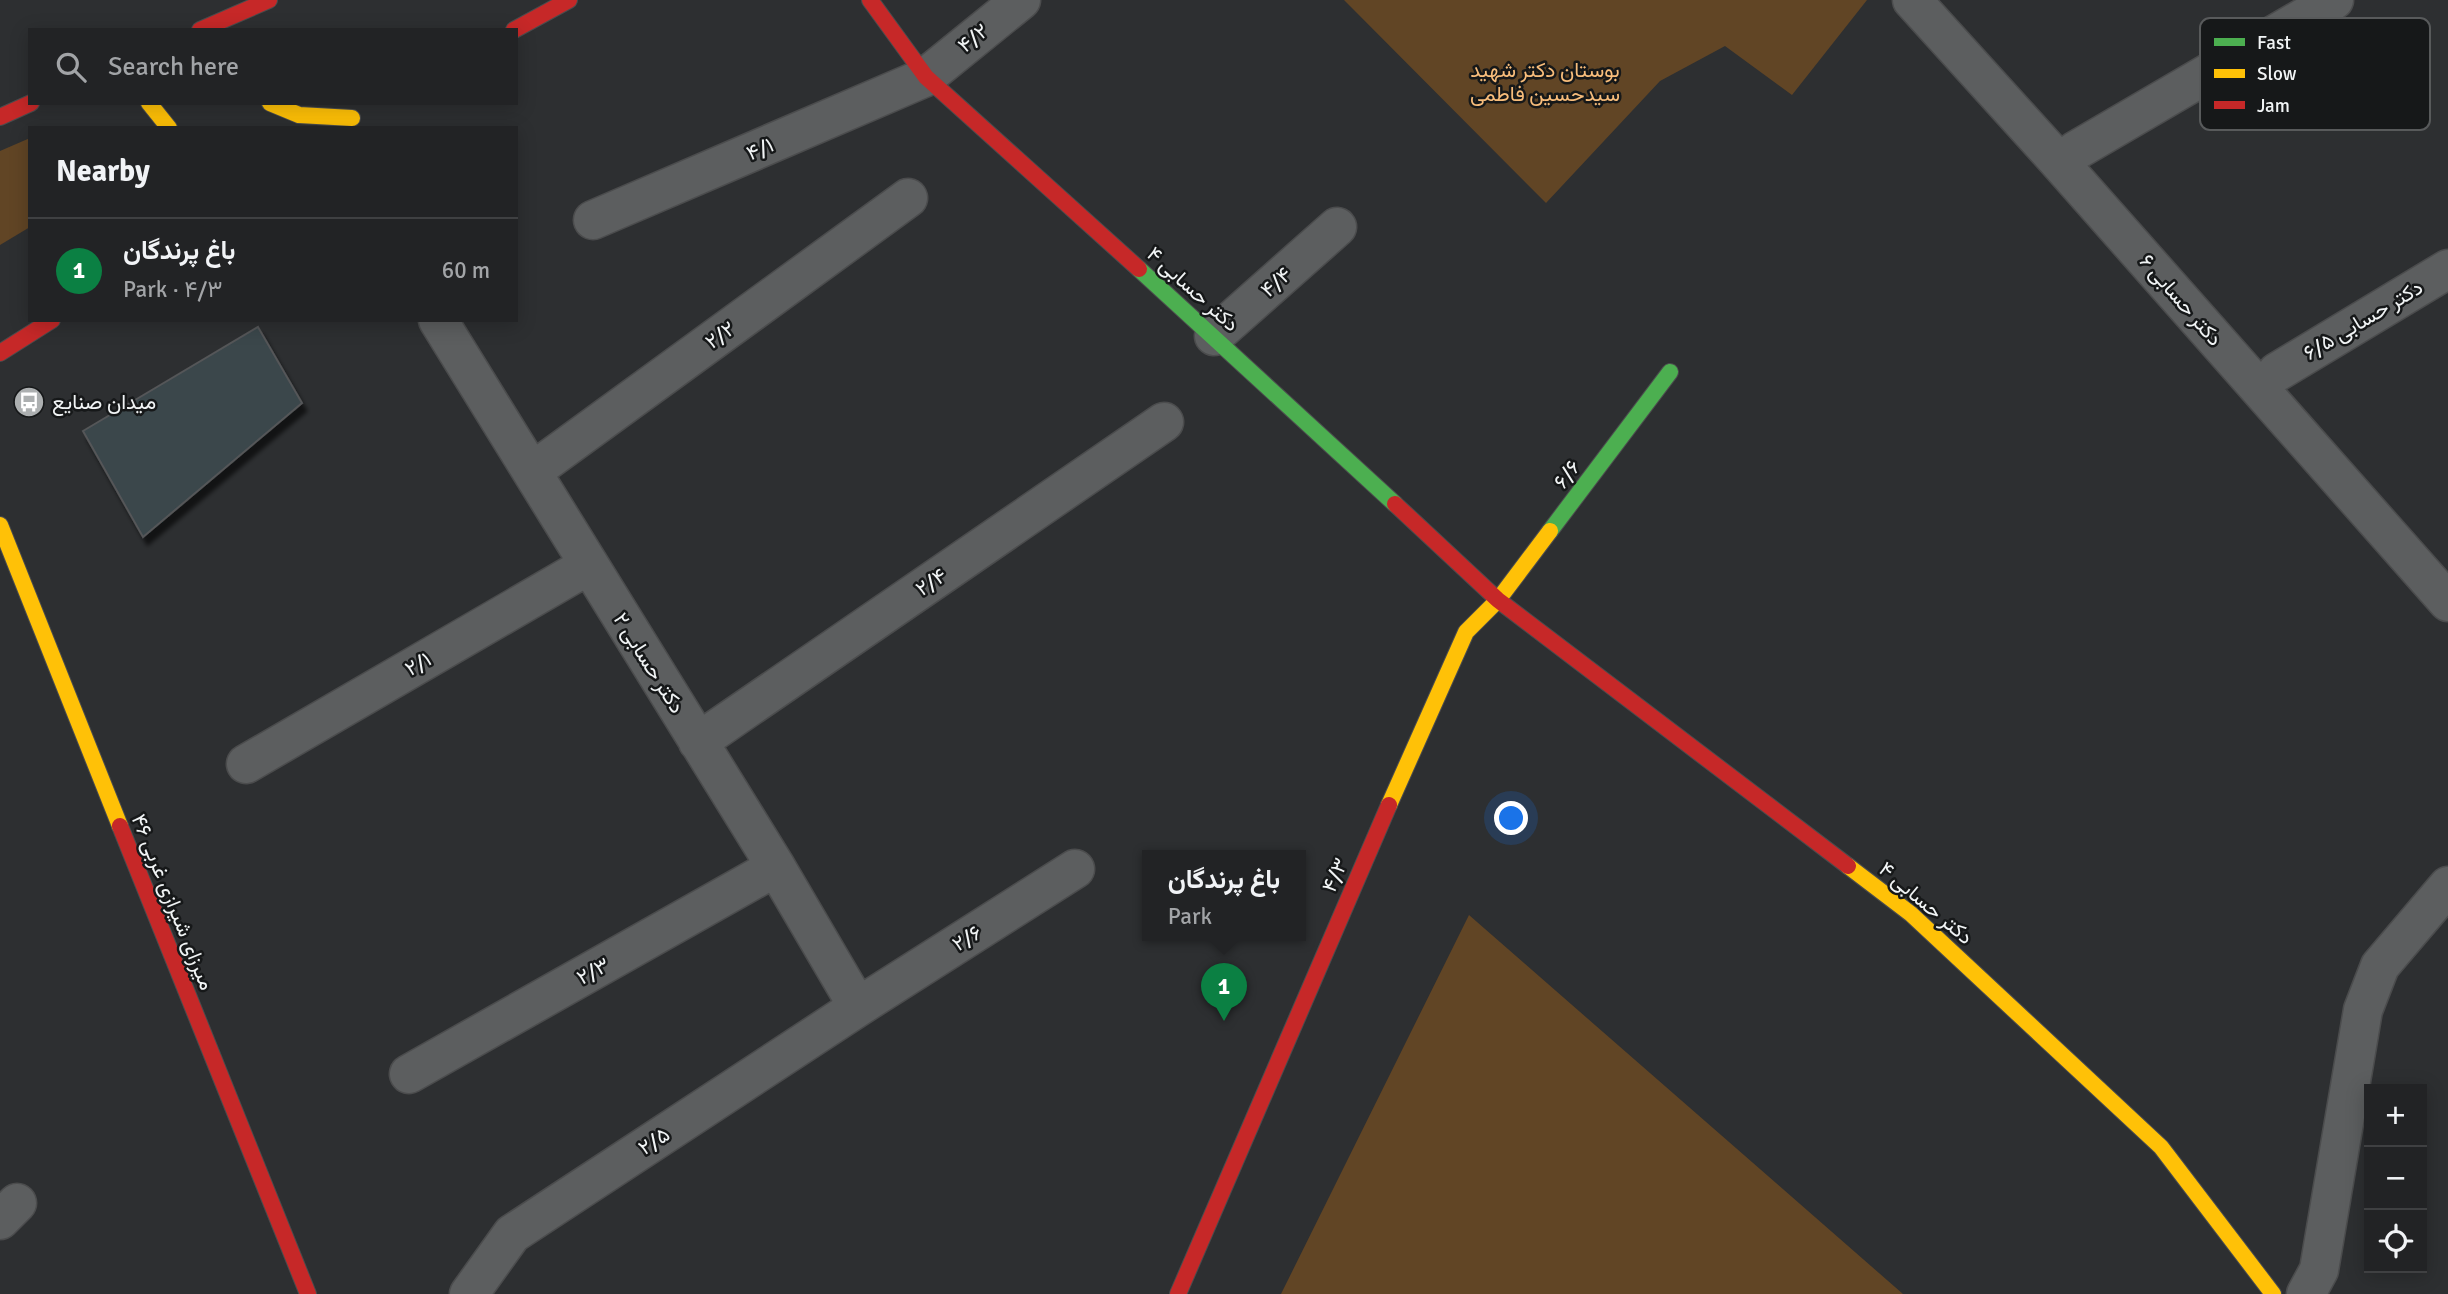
<!DOCTYPE html>
<html lang="en">
<head>
<meta charset="utf-8">
<style>
	:root { --surface:#222325; --page:#2a2b2d; --text:#f1f3f6; --muted:#a2a4a7; --line:#3f4042; --accent:#0b8043 }
	body { margin:0; font-family:Signika,Vazirmatn,sans-serif; background:var(--page); color:var(--text) }
	.controls { position:absolute; right:21px; bottom:21px; display:grid; overflow:hidden; border-radius:0px; box-shadow:0 4px 18px #0003 }
	.controls button { width:63px; height:63px; display:grid; place-items:center; padding:0; border:0; border-bottom:2px solid var(--line); background:var(--surface); color:var(--text); font:35px sans-serif }
	.you { position:absolute; left:1512px; top:819px; width:24px; height:24px; margin:-18px; border:5px solid #fff; border-radius:50%; background:#1a73e8; box-shadow:0 0 0 10px #1a73e833 }
	.badge { display:grid; place-items:center; width:46px; height:46px; border-radius:50%; background:var(--accent); color:#fff; font-size:23px; font-weight:700 }
	.pin { position:absolute; translate:-50% -58px; filter:drop-shadow(0 2px 4px #0008) }
	.pin::after { content:''; position:absolute; top:37px; width:24px; height:21px; background:inherit; clip-path:polygon(0 0,100% 0,50% 100%) }
	.popup { position:absolute; left:1142px; top:850px; width:164px; height:91px; box-sizing:border-box; display:grid; place-content:center; border-radius:0px; background:var(--surface); filter:drop-shadow(0 2px 5px #0005); font-size:23px; white-space:nowrap; color:var(--muted) }
	.popup b { font-size:26px; color:var(--text) }
	.popup::after { content:''; position:absolute; left:50%; top:100%; margin-left:-14px; border:14px solid transparent; border-top-color:var(--surface) }
	.list { margin:0; padding:0; list-style:none }
	h2 { display:flex; justify-content:space-between; align-items:center; height:91px; margin:0; padding:0 28px; font-size:30px }
	h2 small { font-size:23px; font-weight:400; color:var(--muted) }
	.list li { display:grid; grid-template-columns:46px 1fr auto; gap:21px; align-items:center; box-sizing:border-box; height:105px; padding:0 28px; border-top:2px solid var(--line) }
	.list b { display:block; font-size:26px; white-space:nowrap }
	.list p { margin:0; font-size:23px; white-space:nowrap; color:var(--muted) }
	.list em { font-size:23px; font-style:normal; color:var(--muted) }
	.icon { flex:none; width:38px; height:38px; fill:none; stroke:currentColor; stroke-width:2; stroke-linecap:round; stroke-linejoin:round }
	.map { position:relative; flex:none; width:2448px; height:1294px; overflow:hidden }
	.search { position:absolute; background:var(--surface); box-shadow:0 4px 18px #0003; left:28px; top:28px; width:490px; height:77px; display:flex; align-items:center; gap:18px; box-sizing:border-box; padding:0 24px; border-radius:0px; color:var(--muted); font-size:26px }
	.panel { position:absolute; background:var(--surface); box-shadow:0 4px 18px #0003; left:28px; top:126px; width:490px; height:196px; border-radius:0px }
	.map>svg:first-child { display:block }
</style>
</head>
<body>
<div class="map">
<svg width="2448" height="1294" viewBox="0 0 2448 1294">
	<defs>
		<filter id="shadow"><feDropShadow dx="4.5" dy="8" stdDeviation="2" flood-color="#0009"/></filter>
	</defs>
	<rect width="100%" height="100%" fill="#2d2f31"/>
	<path fill="#614525" d="M1344 0H1867L1792 95 1725 46 1660 81 1546 203Z
		M30 138V227L0 245V151Z
		M1469 915 1903 1294H1281Z"/>
	<path fill="#3a464c" stroke="#545658" stroke-width="2" filter="url(#shadow)" d="M258 327 302 403 143 537 83 431Z"/>
	<g fill="none" stroke-linecap="round" stroke-linejoin="round">
		<g stroke="#4b4c4d" stroke-width="41">
			<path id="street" d="M1912 0 2058 161 2448 602
				M2075 151 2334 0
				M593 220 926 77 1021 0
				M438 320 776 867 858 1007
				M1214 336 1337 227
				M2277 372 2448 269
				M533 471 908 198
				M698 742 1164 422
				M246 764 589 565
				M409 1074 776 867
				M0 1220 17 1203
				M469 1294 512 1234 858 1007 1075 869
				M2306 1294 2319 1270 2363 1010 2380 966 2448 886"/>
		</g>
		<g stroke="#4b4c4d" stroke-width="18">
			<path id="fast" d="M1139 269 1395 504
				M1550 531 1670 372"/>
		</g>
		<g stroke="#4b4c4d" stroke-width="18">
			<path id="slow" d="M149 103 169 128
				M270 103 299 115 352 118
				M0 525 120 826
				M1389 805 1466 632 1498 600 1550 531
				M1848 866 1911 914 2161 1147 2273 1294"/>
		</g>
		<g stroke="#4b4c4d" stroke-width="18">
			<path id="jam" d="M870 0 926 77 1139 269
				M200 30 269 0
				M514 30 569 0
				M0 117 31 103
				M0 353 52 320
				M1395 504 1498 600 1848 866
				M120 826 308 1294
				M1178 1294 1389 805"/>
		</g>
		<use href="#street" stroke="#5c5e5f" stroke-width="38"/>
		<use href="#fast" stroke="#4caf50" stroke-width="16"/>
		<use href="#slow" stroke="#ffc107" stroke-width="16"/>
		<use href="#jam" stroke="#c62828" stroke-width="16"/>
	</g>
	<defs>
		<g id="bus-disc" transform="scale(1.575)"><circle r="9.5" fill="#acafb0" stroke="#161819"/><path d="M-5-6H5V4H4V6H2V4H-2V6H-4V4H-5ZM-3.5-4V0h7V-4ZM-3.5 1.2v1.5H-2V1.2ZM2 1.2v1.5H3.5V1.2Z" fill="#fff"/></g>
	</defs>
	<g fill-rule="evenodd">
		<use href="#bus-disc" x="29" y="402"/>
	</g>
	<g text-anchor="middle" stroke-width="5" stroke-linejoin="round" paint-order="stroke">
		<g font-size="21" fill="#f1f4f5" stroke="#161819">
			<text transform="translate(973 38) rotate(-39)" y="7">۴/۲</text>
			<text transform="translate(760 149) rotate(-23)" y="7">۴/۱</text>
			<text transform="translate(1276 282) rotate(-42)" y="7">۴/۴</text>
			<text transform="translate(1193 289) rotate(42)" y="7">دکتر حسابی ۴</text>
			<text transform="translate(2181 300) rotate(49)" y="7">۶ دکتر حسابی</text>
			<text transform="translate(2363 320) rotate(-31)" y="7">۶/۵ دکتر حسابی</text>
			<text transform="translate(720 335) rotate(-36)" y="7">۲/۲</text>
			<text transform="translate(1567 474) rotate(-53)" y="7">۶/۶</text>
			<text transform="translate(931 582) rotate(-34)" y="7">۲/۴</text>
			<text transform="translate(649 663) rotate(58)" y="7">دکتر حسابی ۲</text>
			<text transform="translate(418 664) rotate(-30)" y="7">۲/۱</text>
			<text transform="translate(1335 875) rotate(-66)" y="7">۴/۳</text>
			<text transform="translate(173 902) rotate(68)" y="7">میرزای شیرازی غربی ۴۶</text>
			<text transform="translate(1926 903) rotate(40)" y="7">۴ دکتر حسابی</text>
			<text transform="translate(967 938) rotate(-32)" y="7">۲/۶</text>
			<text transform="translate(593 971) rotate(-29)" y="7">۲/۳</text>
			<text transform="translate(654 1141) rotate(-33)" y="7">۲/۵</text>
		</g>
		<g font-size="21" fill="#f8bd7b" stroke="#161819">
			<text x="1545" y="77">بوستان دکتر شهید<tspan x="1545" dy="24">سیدحسین فاطمی</tspan></text>
		</g>
		<g font-size="21" fill="#f1f4f5" stroke="#161819" text-anchor="start">
			<text x="52" y="409">میدان صنایع</text>
		</g>
	</g>
	<rect x="2200" y="18" width="230" height="112" rx="10" fill="#161819" stroke="#585a5b" stroke-width="2"/>
	<rect x="2214" y="38" width="31" height="8" fill="#4caf50"/>
	<rect x="2214" y="69" width="31" height="9" fill="#ffc107"/>
	<rect x="2214" y="101" width="31" height="8" fill="#c62828"/>
	<g font-size="19" fill="#f1f4f5">
		<text x="2257" y="49">Fast</text>
		<text x="2257" y="80">Slow</text>
		<text x="2257" y="112">Jam</text>
	</g>
</svg>
<div class="controls">
<button>+</button>
<button>−</button>
<button><svg class="icon" aria-label="locate" viewBox="0 0 24 24"><circle cx="12" cy="12" r="6"/><path d="M12 2v4M12 18v4M2 12h4M18 12h4"/></svg></button>
</div>
<div class="you"></div>
<div class="pin badge" style="left:1224px;top:1021px">1</div>
<div class="popup"><b>باغ پرندگان</b>Park</div>
<div class="search"><svg class="icon" aria-label="search" viewBox="0 0 24 24"><circle cx="10" cy="10" r="6"/><path d="M15 15l6 6"/></svg>Search here</div>
<section class="panel">
<h2>Nearby<small></small></h2>
<ul class="list">
<li><span class="badge">1</span><div><b>باغ پرندگان</b><p>Park · ۴/۳</p></div><em>60 m</em></li>
</ul>
</section>
</div>
</body>
</html>
